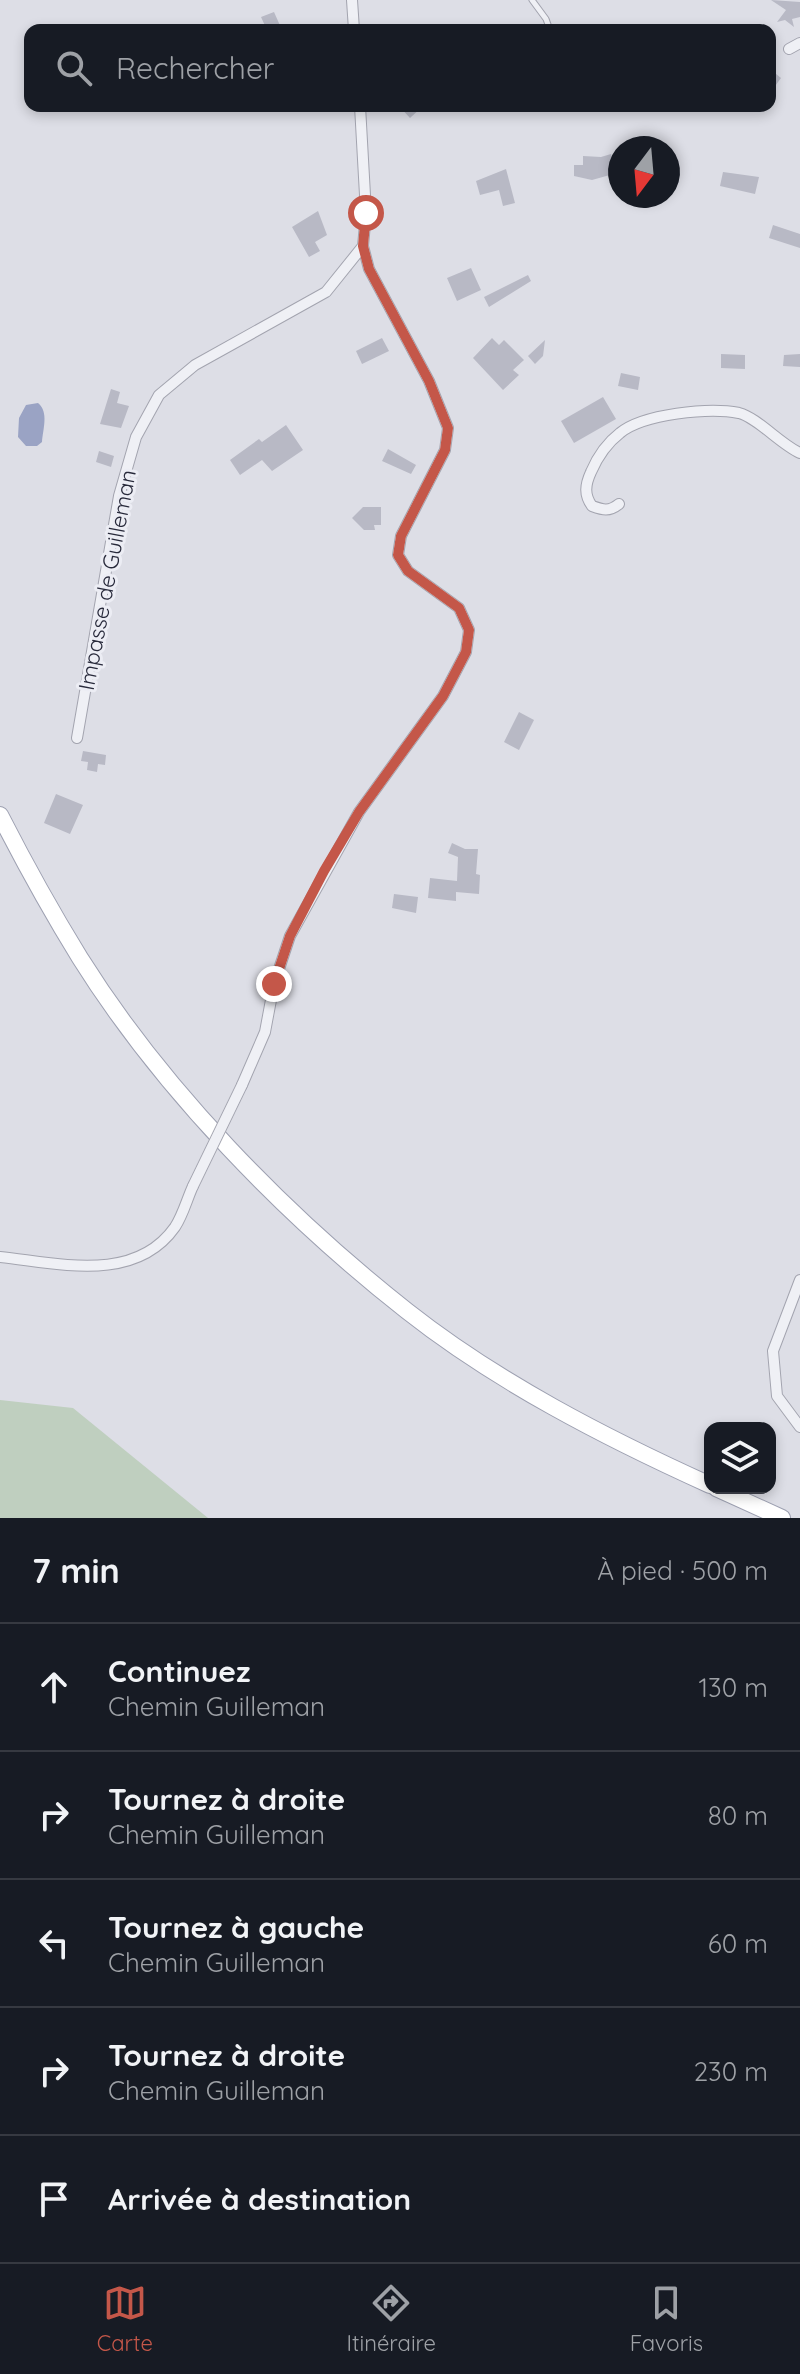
<!DOCTYPE html>
<html lang="fr">
<head>
<meta charset="utf-8">
<style>
	:root { --surface:#171b24; --page:#20242c; --text:#f1f3f6; --muted:#9ea1a6; --line:#363941; --accent:#c45749 }
	body { margin:0; font-family:Quicksand,sans-serif; background:var(--page); color:var(--text) }
	.controls { position:absolute; right:24px; bottom:24px; display:grid; overflow:hidden; border-radius:16px; box-shadow:0 4px 12px #0003 }
	.controls button { width:72px; height:72px; display:grid; place-items:center; padding:0; border:0; border-bottom:2px solid var(--line); background:var(--surface); color:var(--text); font:40px sans-serif }
	.compass { position:absolute; left:608px; top:136px; width:72px; height:72px; border-radius:50%; background:var(--surface); box-shadow:0 4px 12px #0003; rotate:196deg }
	.stop { position:absolute; width:24px; height:24px; margin:-18px; border:6px solid #c45749; border-radius:50%; background:#fff }
	.stop.end { background:#c45749; border-color:#fff; box-shadow:0 2px 8px #0008 }
	.list { margin:0; padding:0; list-style:none }
	h2 { display:flex; justify-content:space-between; align-items:center; height:104px; margin:0; padding:0 32px; font-size:34px }
	h2 small { font-size:26px; font-weight:400; color:var(--muted) }
	.list li { display:grid; grid-template-columns:52px 1fr auto; gap:24px; align-items:center; box-sizing:border-box; height:128px; padding:0 32px; border-top:2px solid var(--line) }
	.list b { display:block; font-size:30px; white-space:nowrap }
	.list p { margin:0; font-size:26px; white-space:nowrap; color:var(--muted) }
	.list em { font-size:26px; font-style:normal; color:var(--muted) }
	.icon { flex:none; width:44px; height:44px; fill:none; stroke:currentColor; stroke-width:2; stroke-linecap:round; stroke-linejoin:round }
	.map { position:relative; flex:none; width:800px; height:1518px; overflow:hidden }
	.search { position:absolute; background:var(--surface); box-shadow:0 4px 12px #0003; left:24px; right:24px; top:24px; height:88px; display:flex; align-items:center; gap:20px; box-sizing:border-box; padding:0 28px; border-radius:16px; color:var(--muted); font-size:30px }
	.sheet { height:744px; background:var(--surface) }
	nav { display:flex; justify-content:space-around; align-items:center; box-sizing:border-box; height:112px; border-top:2px solid var(--line); background:var(--surface); font-size:22px; color:var(--muted) }
	nav a { display:grid; justify-items:center; gap:4px }
	nav .on { color:var(--accent) }
	.map>svg:first-child { display:block }
</style>
</head>
<body>
<div class="map">
<svg width="800" height="1518" viewBox="0 0 800 1518">
	<rect width="100%" height="100%" fill="#dddee6"/>
	<path fill="#bfcfbf" d="M0 1400 73 1408 208 1518H0Z"/>
	<path fill="#9aa3c4" d="M38 403C49 412 43 429 42 442L37 446H26L18 437 19 418 26 405Z"/>
	<path fill="#b8b9c5" d="M771 0 800 2V17L792 19 794 27 785 20 777 22 786 10Z
		M274 12 282 30H267L261 17Z
		M770 69 781 78 770 93Z
		M399 106H423L410 118Z
		M611 154 617 173 592 180 574 176V165H583V156L601 157Z
		M506 169 515 203 503 206 499 190 480 195 476 181Z
		M723 172 759 177 755 194 720 186Z
		M318 211 327 235 315 242 320 251 309 257 292 227Z
		M773 225 800 234V248L769 238Z
		M471 268 481 290 457 301 447 278Z
		M528 275 531 281 489 307 484 297Z
		M382 338 389 351 362 364 356 351Z
		M492 338 499 345 504 340 524 360 513 370 519 375 503 390 473 358Z
		M545 340 543 356 535 364 528 356Z
		M721 354 745 355V369L721 368Z
		M800 354V367L783 366 784 355Z
		M621 373 640 377 638 390 618 386Z
		M111 389 120 392 117 403 129 406 121 428 100 424Z
		M603 397 616 419 574 443 561 421Z
		M286 425 303 450 272 471 262 460 240 475 230 460 259 439 262 442Z
		M388 449 416 465 411 474 382 461Z
		M99 451 114 456 111 467 96 462Z
		M363 507H381V525H374L375 530H364L352 518Z
		M519 712 534 720 519 750 504 742Z
		M83 751 106 755 105 765 98 764 97 772 87 770 88 762 81 761Z
		M56 794 83 805 70 834 44 823Z
		M452 843 465 849H478L476 874 480 875 479 894 456 892V901L428 898 430 878 457 881 458 857 448 853Z
		M394 894 418 897 416 913 392 908Z"/>
	<g fill="none" stroke-linecap="round" stroke-linejoin="round">
		<g stroke="#a3a4af" stroke-width="7">
			<path id="service" d="M532 0 546 19 550 30"/>
		</g>
		<g stroke="#a3a4af" stroke-width="12">
			<path id="minor" d="M352 0 354 30
				M789 49 800 43
				M619 504C609 512 603 510 592 506 584 495 585 485 591 472 597 458 607 443 620 433 643 414 709 407 739 413 758 418 780 444 800 453
				M77 738 119 496 136 437 159 395 195 365 326 292 363 246
				M242 1085 265 1032 274 984 290 936 359 812 443 696 466 652 469 630 459 608 408 571 398 555 401 536 445 450 448 428 429 381 369 269 363 246 366 213 360 106
				M0 1257C58 1263 135 1284 175 1227 183 1215 187 1199 193 1186
				M800 1280 773 1351 777 1396 800 1427"/>
		</g>
		<g stroke="#9da0b1" stroke-width="18">
			<path id="primary" d="M0 815C25 864 51 911 80 958 162 1089 285 1215 407 1311 497 1382 606 1438 710 1485
				M716 1488 782 1518"/>
		</g>
		<use href="#service" stroke="#eff0f5" stroke-width="5"/>
		<use href="#minor" stroke="#eff0f5" stroke-width="10"/>
		<use href="#primary" stroke="#fff" stroke-width="16"/>
		<g stroke="#a3a4af" stroke-width="12" stroke-linecap="butt">
			<path id="minor-bridge" d="M193 1186 242 1085"/>
		</g>
		<use href="#minor-bridge" stroke="#eff0f5" stroke-width="10"/>
	</g>
	<g fill="none" stroke-linecap="round" stroke-linejoin="round">
		<path stroke="#c45749" stroke-width="10" d="M274 984 290 936 324 871 359 812 443 696 466 652 469 630 459 608 408 571 398 555 401 536 445 450 448 428 429 381 369 269 363 246 366 213"/>
	</g>
	<g text-anchor="middle" stroke-width="6" stroke-linejoin="round" paint-order="stroke">
		<g font-size="22" fill="#282a3b" stroke="#ecedf4">
			<text transform="translate(107 580) rotate(-79)" y="8">Impasse de Guilleman</text>
		</g>
	</g>
</svg>
<div class="controls">
<button><svg class="icon" aria-label="layers" viewBox="0 0 24 24"><path d="M12 4l9 5-9 5-9-5zM3 14l9 5 9-5"/></svg></button>
</div>
<svg class="compass" viewBox="-18 -18 36 36"><path d="M0-13l5 13h-10z" fill="#e53935"/><path d="M0 13l5-13h-10z" fill="#9ea1a6"/></svg>
<div class="stop" style="left:366px;top:213px"></div>
<div class="stop end" style="left:274px;top:984px"></div>
<div class="search"><svg class="icon" aria-label="search" viewBox="0 0 24 24"><circle cx="10" cy="10" r="6"/><path d="M15 15l6 6"/></svg>Rechercher</div>
</div>
<section class="sheet">
<h2>7 min<small>À pied · 500 m</small></h2>
<ul class="list">
<li><svg class="icon" aria-label="ahead" viewBox="0 0 24 24"><path d="M12 20V5M6 11l6-6 6 6"/></svg><div><b>Continuez</b><p>Chemin Guilleman</p></div><em>130 m</em></li>
<li><svg class="icon" aria-label="right" viewBox="0 0 24 24"><path d="M7 20v-9h11M14 6l5 5-5 5"/></svg><div><b>Tournez à droite</b><p>Chemin Guilleman</p></div><em>80 m</em></li>
<li><svg class="icon" aria-label="left" viewBox="0 0 24 24"><path d="M17 20v-9H6M10 6l-5 5 5 5"/></svg><div><b>Tournez à gauche</b><p>Chemin Guilleman</p></div><em>60 m</em></li>
<li><svg class="icon" aria-label="right" viewBox="0 0 24 24"><path d="M7 20v-9h11M14 6l5 5-5 5"/></svg><div><b>Tournez à droite</b><p>Chemin Guilleman</p></div><em>230 m</em></li>
<li><svg class="icon" aria-label="arrive" viewBox="0 0 24 24"><path d="M6 21V4h12l-3 4 3 4H6"/></svg><div><b>Arrivée à destination</b></div></li>
</ul>
</section>
<nav>
<a class="on"><svg class="icon" aria-label="map" viewBox="0 0 24 24"><path d="M3 6l6-2 6 2 6-2v14l-6 2-6-2-6 2zM9 4v14M15 6v14"/></svg>Carte</a>
<a><svg class="icon" aria-label="directions" viewBox="0 0 24 24"><path d="M12 3l9 9-9 9-9-9zM9 14v-3h6M13 9l2 2-2 2"/></svg>Itinéraire</a>
<a><svg class="icon" aria-label="saved" viewBox="0 0 24 24"><path d="M7 4h10v16l-5-4-5 4z"/></svg>Favoris</a>
</nav>
</body>
</html>
